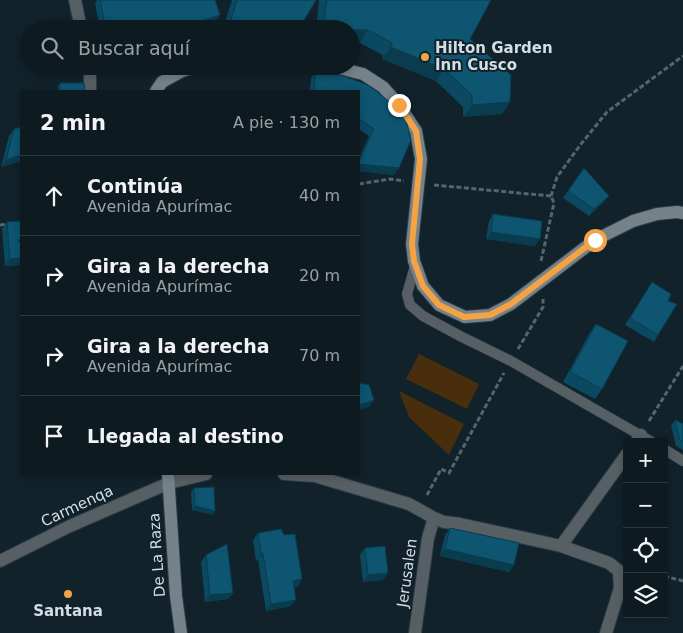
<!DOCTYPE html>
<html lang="es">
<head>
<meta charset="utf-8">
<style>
	:root { --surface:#0d1a20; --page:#1b272d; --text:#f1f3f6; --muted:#9aa1a5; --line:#2d383e }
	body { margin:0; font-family:"DejaVu Sans",sans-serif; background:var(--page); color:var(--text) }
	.controls { position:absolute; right:15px; bottom:15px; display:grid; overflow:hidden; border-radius:0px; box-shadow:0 2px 8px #0003 }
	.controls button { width:45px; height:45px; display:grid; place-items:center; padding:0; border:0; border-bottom:1px solid var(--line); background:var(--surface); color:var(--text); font:25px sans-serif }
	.stop { position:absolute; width:15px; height:15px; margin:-11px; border:4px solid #f4a344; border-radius:50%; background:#fff }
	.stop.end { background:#f4a344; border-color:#fff; box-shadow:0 1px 5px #0008 }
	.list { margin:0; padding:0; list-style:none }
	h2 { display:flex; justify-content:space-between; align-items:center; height:65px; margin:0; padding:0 20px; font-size:21px }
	h2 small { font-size:16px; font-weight:400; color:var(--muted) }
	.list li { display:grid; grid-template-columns:32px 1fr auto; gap:15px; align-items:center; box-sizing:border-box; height:80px; padding:0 20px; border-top:1px solid var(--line) }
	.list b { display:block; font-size:19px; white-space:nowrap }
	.list p { margin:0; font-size:16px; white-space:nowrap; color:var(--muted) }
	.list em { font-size:16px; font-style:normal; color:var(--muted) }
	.icon { flex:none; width:28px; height:28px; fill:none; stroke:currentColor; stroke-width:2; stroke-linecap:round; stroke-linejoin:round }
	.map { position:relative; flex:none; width:683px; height:633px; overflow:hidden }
	.search { position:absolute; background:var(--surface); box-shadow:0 2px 8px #0003; left:20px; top:20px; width:340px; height:55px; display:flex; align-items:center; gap:12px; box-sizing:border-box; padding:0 18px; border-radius:28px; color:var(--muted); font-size:19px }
	.panel { position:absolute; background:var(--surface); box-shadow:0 2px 8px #0003; left:20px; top:90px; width:340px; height:385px; border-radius:0px }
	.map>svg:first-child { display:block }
</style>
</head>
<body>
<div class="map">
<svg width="683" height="633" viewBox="0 0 683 633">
	<rect width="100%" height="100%" fill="#11222b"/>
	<path fill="#492e0d" d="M419 354 479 384 467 409 406 379Z
		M399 391 464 424 449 455 409 417Z"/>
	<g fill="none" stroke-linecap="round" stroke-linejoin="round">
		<g stroke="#2c3c45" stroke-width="11">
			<path id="lane" d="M415 266 407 294 410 305 423 316 460 336 511 361 652 442
				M664 449 683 461"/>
		</g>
		<g stroke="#2c3c45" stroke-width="14">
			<path id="street" d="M75 0 81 29
				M90 91V66
				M636 442 641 435
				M284 474 315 476 409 504 434 518 444 522 460 524 561 546 609 563 619 571 620 588 606 633
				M561 546 627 454
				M0 561 70 526 169 483 206 474
				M415 633 428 538 434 518"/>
		</g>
		<g stroke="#2c3c45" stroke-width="14">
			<path id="secondary" d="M331 66 363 74 383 87 399 105 416 131 421 159 412 244 414 261 423 286 439 305 465 317 490 315 511 304 595 240 633 221 657 214 677 212 683 213
				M156 91 162 82 182 71 199 66
				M168 474 176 596 181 633"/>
		</g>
		<path stroke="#56656d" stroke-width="3" stroke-dasharray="5 2.5" stroke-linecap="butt" d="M359 184 390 179 404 181
			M434 185 551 196
			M551 196 557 177 581 144 607 112 683 56
			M0 225 8 224
			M541 261 554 203 551 196
			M518 349 543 307V299
			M649 421 683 366
			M427 495 441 469 449 473 504 373
			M664 576 683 581"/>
		<use href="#lane" stroke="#565f63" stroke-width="10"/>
		<use href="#street" stroke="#565f63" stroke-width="12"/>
		<use href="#secondary" stroke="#75828a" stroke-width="12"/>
	</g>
	<path fill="#0b4961" d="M97 0H215L220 15 215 22 192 29H100L95 3Z
		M232 0H316L299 29H223Z
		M319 0H491L470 39 510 102 502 114 463 117V107L436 81 382 59 383 55 360 43 351 42V29H316Z
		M316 71 370 86 394 175 359 171V159L369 136 359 129V91H310L311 78Z
		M60 83 85 91H58V86Z
		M14 129 21 161 1 167 9 136Z
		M584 168 604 202 589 216 563 198Z
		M493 214 535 246 486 239 489 221Z
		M7 222 21 265 5 266 2 229Z
		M652 282 658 335 654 342 625 325Z
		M596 324 602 389 595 399 563 382 589 334Z
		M675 420 683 424V450L676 446 671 426Z
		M194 488 213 515 192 510 191 492Z
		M450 528 514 565 509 572 440 556 445 535Z
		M258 533 302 579 298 586 294 587 291 606 266 611 258 560 256 561 253 540Z
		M365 548 383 580 363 582 360 555Z
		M206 555 233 593 228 599 205 602 201 562Z"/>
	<path fill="#093c4f" d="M220 15 215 22 192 29H170Z
		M324 23 338 29H320Z
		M351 30H368L360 43 351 42Z
		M391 47 444 69 436 81 382 59Z
		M510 102 502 114 463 117 472 105Z
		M21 155V161L1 167 6 160Z
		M359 164 399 168 394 175 359 171Z
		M609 196 604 202 589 216 594 209Z
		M491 232 540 239 535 246 486 239Z
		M21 258V265L5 266 10 259Z
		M374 400 369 407 359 410V405Z
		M195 506 215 511 213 515 192 510Z
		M445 549 514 565 509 572 440 556Z
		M263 553 258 560 256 561 261 554Z
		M388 573 383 580 363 582 368 575Z
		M302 579 298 586 288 588 293 581Z
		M233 593 228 599 205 602 210 595Z
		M296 600 291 606 266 611 271 604Z"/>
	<path fill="#0d5571" stroke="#093c4f" d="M100 0H215L220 15 198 22 170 29H106Z
		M237 0H316L299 29H228Z
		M327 0H491L470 39 511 75 510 102 472 105V95L444 69 391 47 392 43 368 30H351V29H338L324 23Z
		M316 71 344 76 370 86 392 104 406 120 411 140 399 168 359 164V162L374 129 359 119V91H314Z
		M60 83H84L85 91H60Z
		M21 127V155L6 160 14 129Z
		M584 168 609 196 594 209 568 191Z
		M493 214 542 221 540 239 491 232Z
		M21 221V240H18L21 244V258L10 259 7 222Z
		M652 282 671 294 668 301 677 304 658 335 630 318Z
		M596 324 628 341 602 389 570 372Z
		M359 383 369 385 374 400 359 405Z
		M675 420 683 424V442L680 440Z
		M214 487 215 511 195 506 194 488Z
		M450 528 519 543 514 565 445 549Z
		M281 529 284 535 295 534 302 579 293 581 296 600 271 604 263 553 261 554 258 533Z
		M227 544 233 593 210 595 206 555Z
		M385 546 388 573 368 575 365 548Z"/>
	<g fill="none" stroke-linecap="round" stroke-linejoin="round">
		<path stroke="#f4a344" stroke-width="6" d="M399 105 416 131 420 159 412 244 414 261 423 286 439 305 464 317 490 315 511 304 595 240"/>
	</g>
	<g fill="#f4a344" stroke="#11222b" stroke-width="2">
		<circle cx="425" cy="57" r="5"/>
		<circle cx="68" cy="594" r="5"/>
	</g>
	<g text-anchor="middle" stroke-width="4" stroke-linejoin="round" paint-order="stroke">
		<g font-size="15" font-weight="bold" fill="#d3dee4" stroke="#11222b" text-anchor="start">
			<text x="435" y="53">Hilton Garden<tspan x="435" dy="17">Inn Cusco</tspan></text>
			<text x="68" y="616" text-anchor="middle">Santana</text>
		</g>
		<g font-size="15" fill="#d3dee4" stroke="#11222b">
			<text transform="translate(77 506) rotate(-25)" y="5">Carmenqa</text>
			<text transform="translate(157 555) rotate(-94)" y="5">De La Raza</text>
			<text transform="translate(407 573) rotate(-82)" y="5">Jerusalen</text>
		</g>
	</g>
</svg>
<div class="controls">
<button>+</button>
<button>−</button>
<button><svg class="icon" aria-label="locate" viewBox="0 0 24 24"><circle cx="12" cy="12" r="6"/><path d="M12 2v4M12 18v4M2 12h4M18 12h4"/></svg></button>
<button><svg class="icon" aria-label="layers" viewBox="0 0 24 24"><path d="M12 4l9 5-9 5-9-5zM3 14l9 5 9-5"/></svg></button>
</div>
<div class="stop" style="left:595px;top:240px"></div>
<div class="stop end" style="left:399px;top:105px"></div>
<div class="search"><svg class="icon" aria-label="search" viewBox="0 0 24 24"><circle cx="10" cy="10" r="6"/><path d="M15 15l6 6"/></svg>Buscar aquí</div>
<section class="panel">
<h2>2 min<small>A pie · 130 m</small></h2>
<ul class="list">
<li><svg class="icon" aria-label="ahead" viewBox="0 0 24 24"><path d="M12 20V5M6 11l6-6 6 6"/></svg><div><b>Continúa</b><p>Avenida Apurímac</p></div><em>40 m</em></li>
<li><svg class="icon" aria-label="right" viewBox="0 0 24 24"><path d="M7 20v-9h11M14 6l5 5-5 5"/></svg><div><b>Gira a la derecha</b><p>Avenida Apurímac</p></div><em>20 m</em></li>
<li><svg class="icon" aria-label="right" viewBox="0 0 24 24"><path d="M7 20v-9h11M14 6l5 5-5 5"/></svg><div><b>Gira a la derecha</b><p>Avenida Apurímac</p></div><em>70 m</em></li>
<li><svg class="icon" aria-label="arrive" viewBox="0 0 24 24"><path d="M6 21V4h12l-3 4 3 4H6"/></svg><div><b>Llegada al destino</b></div></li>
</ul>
</section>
</div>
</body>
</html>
